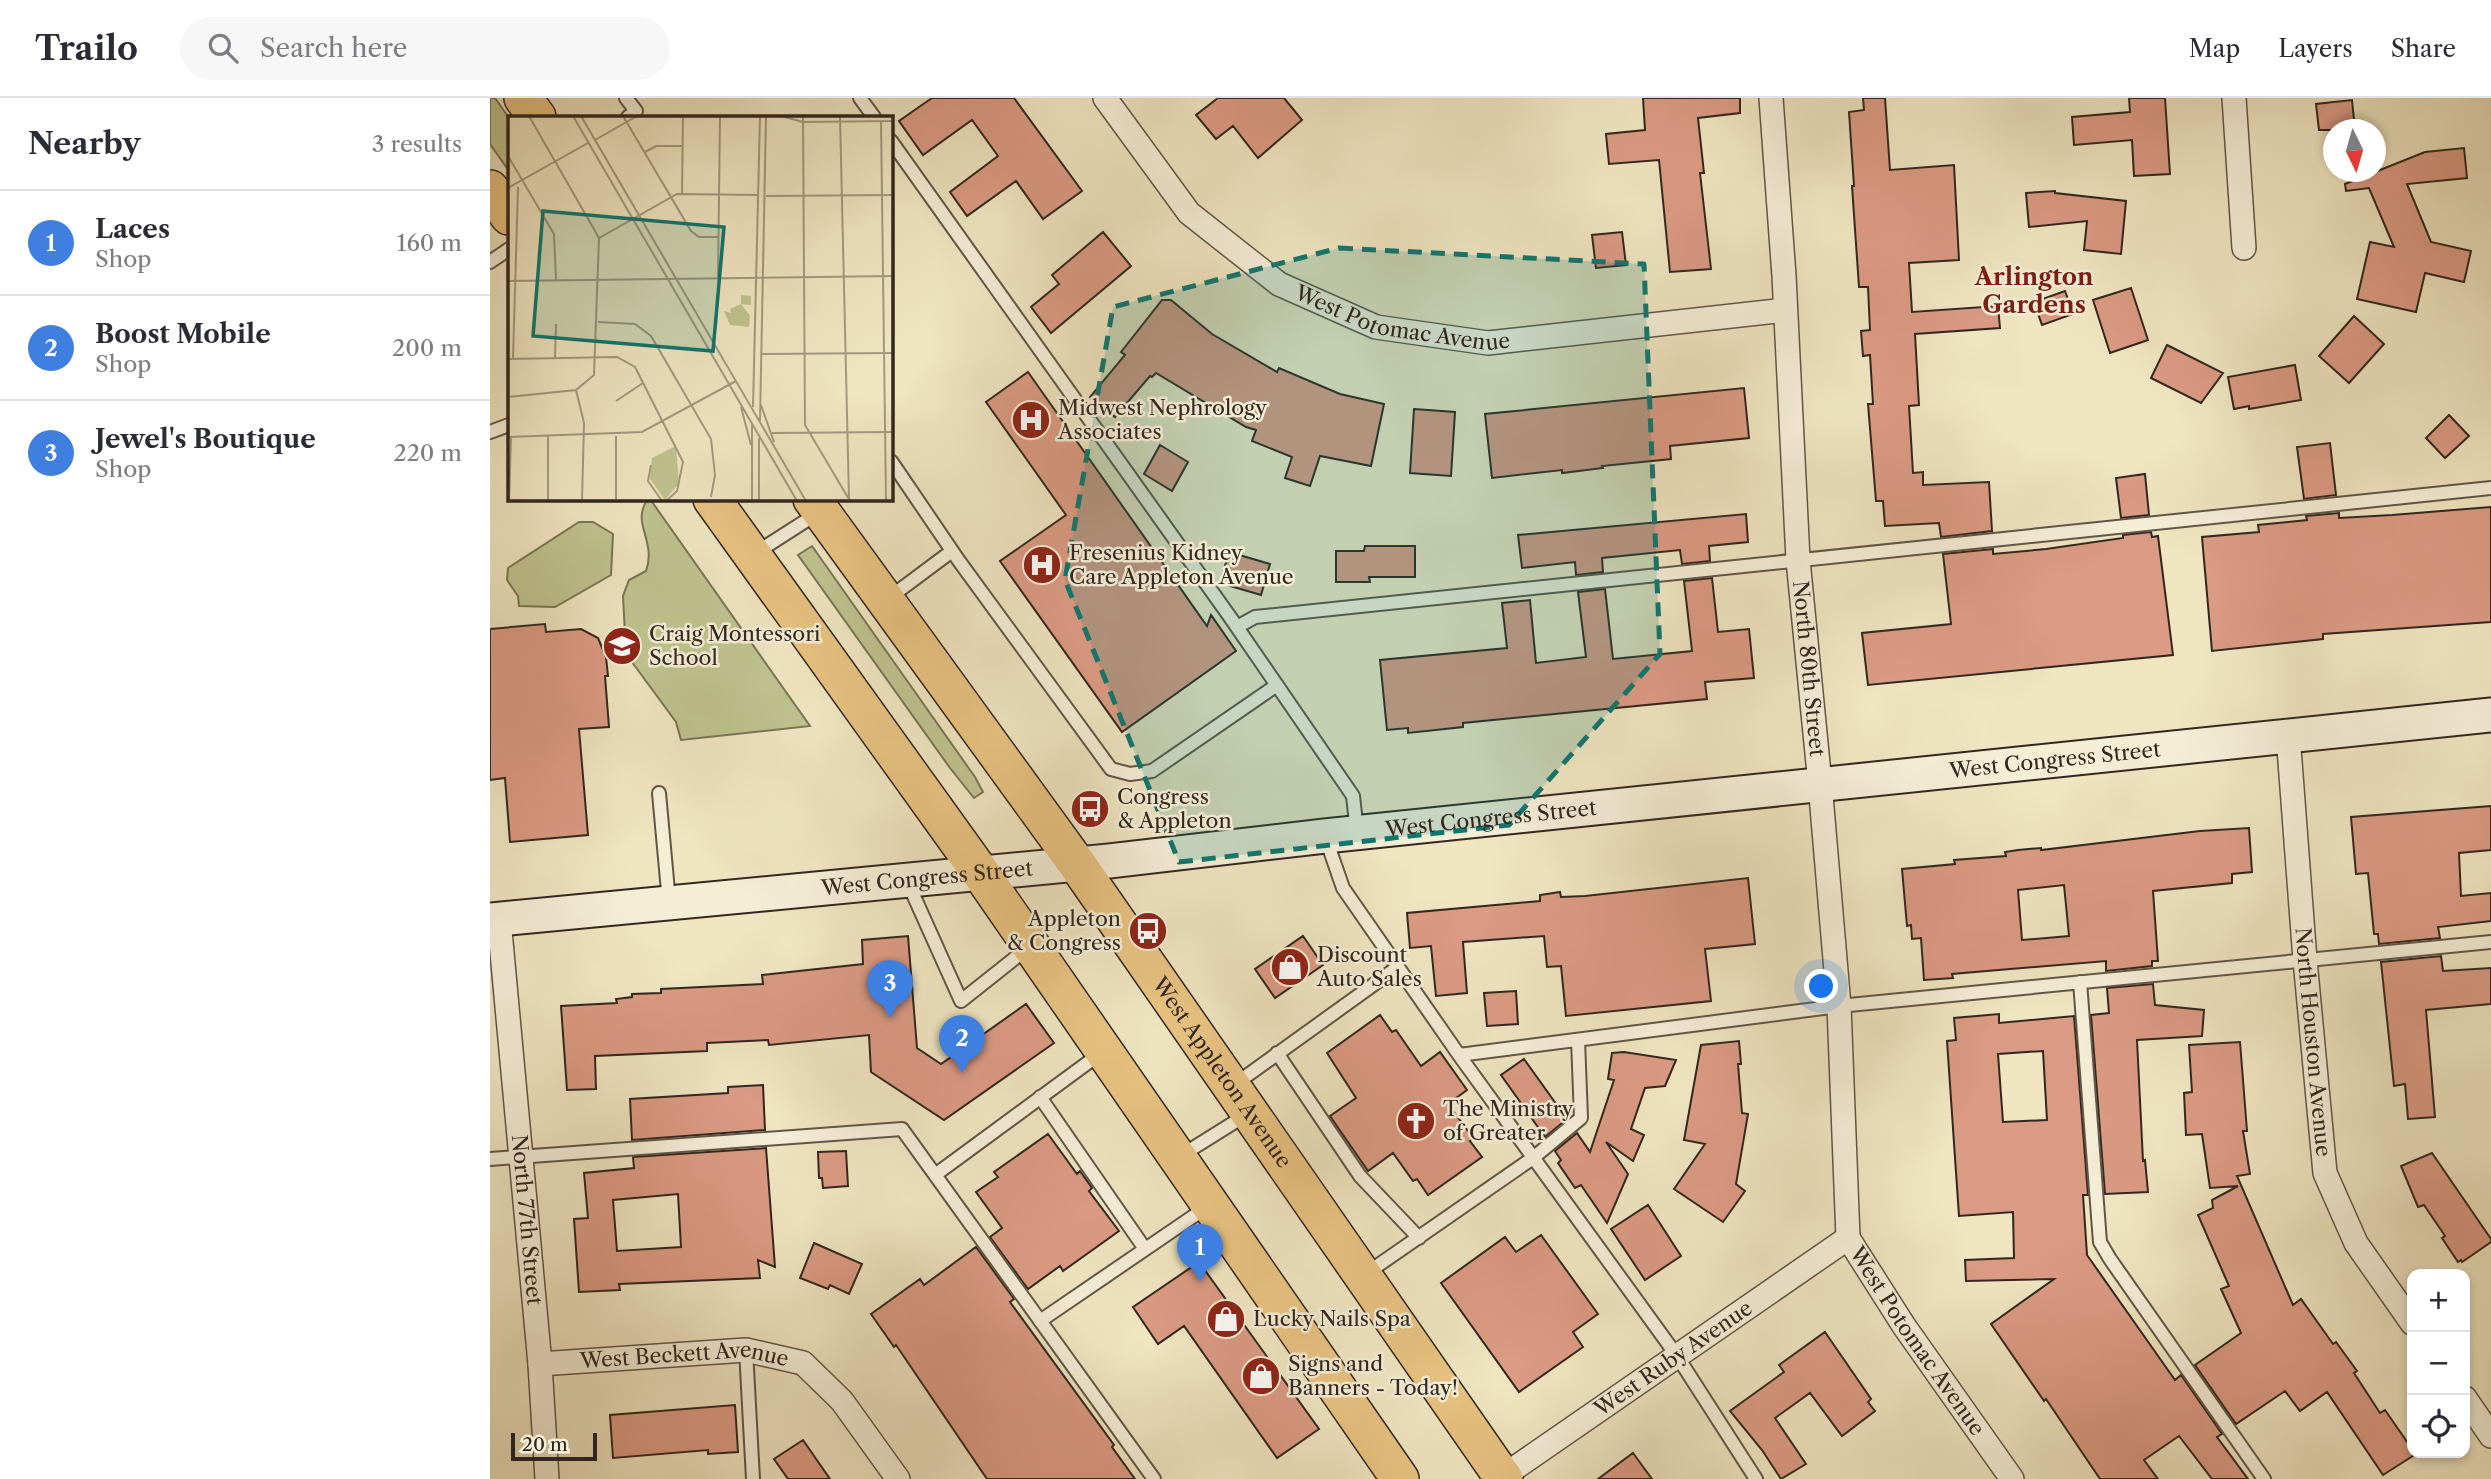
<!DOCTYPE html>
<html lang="en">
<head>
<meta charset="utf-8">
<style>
	:root { --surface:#fff; --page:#f7f7f7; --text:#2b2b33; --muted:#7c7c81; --line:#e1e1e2; --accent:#8f2418 }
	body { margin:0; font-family:"Libre Caslon Text",serif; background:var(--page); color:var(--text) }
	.controls { position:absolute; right:21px; bottom:21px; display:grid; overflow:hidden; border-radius:14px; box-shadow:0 4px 10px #0003 }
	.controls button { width:63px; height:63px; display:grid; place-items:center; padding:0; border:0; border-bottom:2px solid var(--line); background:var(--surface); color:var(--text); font:35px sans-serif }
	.compass { position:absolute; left:1833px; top:21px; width:63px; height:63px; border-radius:50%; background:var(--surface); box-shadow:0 4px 10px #0003; rotate:175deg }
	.scale { position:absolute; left:21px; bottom:18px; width:86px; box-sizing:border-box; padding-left:7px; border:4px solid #31271d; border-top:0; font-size:19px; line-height:24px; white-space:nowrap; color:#31271d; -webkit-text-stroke:5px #f5eed7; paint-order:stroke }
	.you { position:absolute; left:1332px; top:889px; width:24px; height:24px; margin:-18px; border:5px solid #fff; border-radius:50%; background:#1a73e8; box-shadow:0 0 0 10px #1a73e833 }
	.badge { display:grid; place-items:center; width:46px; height:46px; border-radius:50%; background:var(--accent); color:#fff; font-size:23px; font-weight:700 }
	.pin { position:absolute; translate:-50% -58px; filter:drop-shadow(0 2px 4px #0008) }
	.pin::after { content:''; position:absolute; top:37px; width:24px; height:21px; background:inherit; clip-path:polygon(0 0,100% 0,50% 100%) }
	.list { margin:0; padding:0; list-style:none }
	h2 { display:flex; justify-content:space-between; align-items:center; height:91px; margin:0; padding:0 28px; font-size:30px }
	h2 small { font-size:23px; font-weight:400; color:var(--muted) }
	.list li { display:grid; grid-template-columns:46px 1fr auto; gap:21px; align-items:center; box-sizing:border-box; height:105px; padding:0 28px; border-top:2px solid var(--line) }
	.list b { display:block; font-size:26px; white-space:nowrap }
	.list p { margin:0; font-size:23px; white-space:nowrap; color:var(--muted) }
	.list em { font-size:23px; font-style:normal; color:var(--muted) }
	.icon { flex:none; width:38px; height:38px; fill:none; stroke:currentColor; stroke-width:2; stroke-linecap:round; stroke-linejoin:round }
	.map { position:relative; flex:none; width:2001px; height:1381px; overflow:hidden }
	header { display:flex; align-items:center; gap:42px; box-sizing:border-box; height:98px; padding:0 35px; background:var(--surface); border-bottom:2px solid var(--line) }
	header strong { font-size:33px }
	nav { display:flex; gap:38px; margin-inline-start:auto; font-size:24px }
	.search { width:490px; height:63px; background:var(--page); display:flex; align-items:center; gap:18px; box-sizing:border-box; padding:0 24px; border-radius:38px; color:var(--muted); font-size:26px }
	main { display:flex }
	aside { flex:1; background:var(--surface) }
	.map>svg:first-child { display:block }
</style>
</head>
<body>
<header>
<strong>Trailo</strong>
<div class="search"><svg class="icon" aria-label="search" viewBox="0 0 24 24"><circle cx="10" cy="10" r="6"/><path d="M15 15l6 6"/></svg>Search here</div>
<nav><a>Map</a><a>Layers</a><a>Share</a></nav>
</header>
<main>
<aside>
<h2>Nearby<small>3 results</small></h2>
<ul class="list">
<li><span class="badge" style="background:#3f7fe0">1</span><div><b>Laces</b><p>Shop</p></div><em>160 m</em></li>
<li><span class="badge" style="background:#3f7fe0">2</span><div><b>Boost Mobile</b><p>Shop</p></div><em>200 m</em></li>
<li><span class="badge" style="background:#3f7fe0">3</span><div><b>Jewel's Boutique</b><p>Shop</p></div><em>220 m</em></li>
</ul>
</aside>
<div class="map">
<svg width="2001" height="1381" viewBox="0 0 2001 1381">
	<rect width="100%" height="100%" fill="#efe5c1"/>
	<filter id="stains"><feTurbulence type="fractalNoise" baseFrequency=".00286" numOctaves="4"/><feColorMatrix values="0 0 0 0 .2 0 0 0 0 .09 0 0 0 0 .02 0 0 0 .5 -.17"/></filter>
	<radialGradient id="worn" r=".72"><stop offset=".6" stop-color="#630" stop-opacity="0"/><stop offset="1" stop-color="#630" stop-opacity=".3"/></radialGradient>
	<path fill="#bfc38f" stroke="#787556" stroke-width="2" d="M0 0H5L19 20V73L0 46Z
		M158 401H160L320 628 191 642 186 624 136 556 133 498 139 482 156 473C167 442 140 425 158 401Z
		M89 424H103L123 436 121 477 65 509 29 508 28 498 17 482 18 470Z
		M322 448 485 679 493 694 484 700 460 670 308 457Z"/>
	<path fill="#db9a83" stroke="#31271d" stroke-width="2" fill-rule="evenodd" d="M442 0H524L592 93 553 121 526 83 477 118 460 94 508 58 482 22 433 57 409 23Z
		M728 0H794L812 22 768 60 743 28 726 41 706 17Z
		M1153 0H1250V15L1208 20 1214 75H1210L1221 171 1180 174 1169 62 1119 66 1116 36 1155 32Z
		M1373 0H1395L1400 72 1464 67 1469 162 1419 165 1422 214 1508 208 1510 230 1425 236 1429 307 1419 308 1423 375 1433 374V387L1499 384 1502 433 1451 439 1449 425 1395 428 1393 403H1386L1378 306H1383L1380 257 1373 258 1371 233 1380 232 1378 189H1369L1362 88H1364L1359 14 1374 12Z
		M1639 0H1675L1680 76 1644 78 1642 42 1584 47 1582 19 1640 14Z
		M1862 2 1865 32H1829L1826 6Z
		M1974 50 1977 80 1917 86 1941 144 1981 153 1974 184 1935 175 1926 214 1867 201 1880 144 1904 149 1879 90 1856 93 1855 86 1935 54Z
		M1565 93V95L1636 103 1631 156 1594 152 1597 123 1539 129 1536 95Z
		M613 134 641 168 561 235 541 209 569 186 562 177Z
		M1132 134 1136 167 1106 170 1102 137Z
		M1641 190 1658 242 1620 255 1603 202Z
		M1575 193 1583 216 1552 227 1544 204Z
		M672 202H681L722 236 787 274 789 270 850 296 894 306 881 368 830 358 820 388 795 380 802 359 762 343 766 332 756 329 666 275 662 279 660 278 625 319 600 299 635 257 631 254Z
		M1864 218 1894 246 1859 285 1829 258Z
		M1677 247 1733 275 1711 305 1661 280Z
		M1805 267 1811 302 1759 311V308L1744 311 1738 279Z
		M538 274 717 528 721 517 746 553 632 634 510 463 576 417 496 304Z
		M1254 290 1259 340 1180 348 1181 361 1112 368 1113 370 1072 375V372L1002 380 995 316Z
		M924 311 965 314 961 378 920 375Z
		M1959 317 1979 338 1955 360 1936 340Z
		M1840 345 1846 397 1814 401 1807 349Z
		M670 347 698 364 682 393 654 376Z
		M1655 376 1659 417 1631 420 1626 380Z
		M2001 409V524L1833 536V541L1722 553 1712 439 1769 434 1768 427 1817 422 1816 418 1849 415V420L1902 417Z
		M1256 416 1258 444 1219 448 1220 463 1192 466 1190 452 1112 460 1113 474 1086 477 1085 464 1032 470 1028 437Z
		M1661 434 1662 439 1668 438 1683 557 1378 587 1372 535 1461 526 1453 456 1503 451V456L1556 451 1633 440V437Z
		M875 448H925V479H879L880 484H846V453H874Z
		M739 454 780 466 771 497 730 485Z
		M1222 480 1228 534 1259 531 1264 580 1215 584 1217 601 973 625V629L918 635V630L897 632 890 562 1017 550 1012 505 1040 502 1046 565 1096 559 1088 494 1115 491 1123 561 1202 553 1194 483Z
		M55 526 56 534 91 531 108 540 116 559 118 578H115L119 629 89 631 98 737 20 744 15 680 0 682V531Z
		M2001 708V752L1969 755 1971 798 2001 795V823L1948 829 1950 840 1889 846 1888 836H1884L1878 775 1866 776 1861 719Z
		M1759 730 1762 774 1742 776V785L1663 793 1668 863H1662V868L1616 873V863L1462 876 1463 880 1434 882 1431 840 1422 841 1421 827 1417 828 1412 771 1465 766 1464 762 1516 758 1515 754 1528 752 1551 750V752L1710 733ZM1574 787 1579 838 1532 842 1528 792Z
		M1258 780 1265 846 1215 851 1221 903 1076 918 1071 868 1057 869 1054 838 973 844 977 895 946 898 941 848 920 850 917 815 1050 803V797L1070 794 1071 799 1095 798Z
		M418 838 427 950 451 966 536 906 564 945 454 1022 381 974 379 937 279 947 278 942 217 945V953L105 958 106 991 77 992 71 908 127 905 126 901 142 899V896L171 895V891L273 886 272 877 373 866 372 842Z
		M813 838 833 867 785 900 765 871Z
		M1951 858 1953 873 2001 870V906L1936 912 1945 1019 1918 1021 1915 986 1904 988 1891 864Z
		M1663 886 1665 907 1714 912 1712 938 1647 942 1653 1063 1655 1062 1658 1094 1615 1096 1601 917 1619 915 1617 890Z
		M1026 893 1028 926 997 928 994 895Z
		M1509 916V925L1584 918 1598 1097H1593L1597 1157 1685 1282 1691 1277 1732 1336 1727 1339 1758 1381H1722L1689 1338 1654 1362 1668 1381H1610L1556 1301 1554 1303 1501 1226 1564 1181 1476 1183 1475 1162 1524 1160 1523 1114 1469 1118 1457 943 1466 942 1464 920ZM1553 953 1557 1022 1513 1024 1508 956Z
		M890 917 902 934 906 932 931 968 950 954 977 992 958 1006 983 1040 980 1043 992 1059 938 1097 927 1081 923 1083 903 1055 878 1073 840 1018 866 1000 837 955Z
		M1249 943 1251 966H1248L1252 1015 1258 1016 1246 1086 1255 1093 1233 1124 1184 1091 1215 1046 1194 1042 1211 947Z
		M1750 944 1757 1033H1753L1760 1076 1747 1078 1803 1207 1811 1201 1843 1246 1846 1244 1867 1273 1864 1275 1890 1315 1895 1312 1922 1351V1355L1926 1356 1893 1377 1837 1294 1810 1313 1795 1293 1746 1326 1705 1267 1751 1235 1731 1191 1739 1188 1708 1117 1723 1110 1722 1102 1748 1088 1720 1090 1712 1036 1696 1037 1694 995 1702 994 1699 947Z
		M1134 954 1186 962 1175 988 1155 990 1141 1031 1154 1037 1143 1063 1116 1044 1138 1076 1117 1125 1091 1087 1085 1090 1068 1065 1071 1062 1065 1053 1087 1035 1100 1054 1124 982 1118 981 1122 955Z
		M1034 961 1077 1021 1055 1039 1011 977Z
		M273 987 275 1032 142 1042 140 1001 238 995V989Z
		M558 1036 587 1076 590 1073 602 1090 599 1093 629 1133 573 1173 570 1168 538 1191 500 1139 512 1130 486 1094 508 1079 504 1074Z
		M276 1050 285 1169 268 1162 270 1180 129 1186 130 1192 89 1194 84 1121 98 1120 94 1075 144 1070 143 1059ZM188 1096 191 1149 127 1153 123 1102Z
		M356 1053 358 1088 333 1090 332 1080H329L328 1054Z
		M1942 1055 2001 1141V1144L1972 1164 1971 1162 1968 1164 1952 1140 1955 1138 1934 1107 1928 1109 1911 1068Z
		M1158 1107 1191 1158 1155 1182 1121 1131Z
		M1051 1137 1108 1216 1083 1234 1093 1249 1029 1294 951 1185 1015 1139 1026 1154Z
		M324 1145 372 1166 359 1196 340 1187 338 1191 310 1180Z
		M486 1149 524 1201 520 1204 624 1347 622 1349 645 1381H497L406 1247 404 1249 381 1216 430 1181 434 1187Z
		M709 1164 829 1331 787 1360 694 1228 668 1246 643 1209Z
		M1335 1234 1381 1301 1378 1304 1385 1313 1352 1338 1320 1295 1285 1320 1316 1366 1291 1381 1272 1352 1240 1313 1294 1274 1289 1267Z
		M245 1307 248 1354 218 1356V1352L123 1360 120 1317Z
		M313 1342 340 1381H298L284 1361Z
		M1143 1355 1162 1381H1108Z"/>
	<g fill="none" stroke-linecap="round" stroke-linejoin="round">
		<g stroke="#605646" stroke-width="16">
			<path id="lane" d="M136 0 146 13 138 19
				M370 0 384 19
				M401 43 740 519 863 698 867 734
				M0 164 19 151
				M0 334 19 327
				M401 363 469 463 621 671 640 676 662 673 787 587
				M264 456 328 415
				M399 500 462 453
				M747 529 765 519 2001 390
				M169 695 179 804
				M836 741 853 790 969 957 1187 1258 1266 1381
				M418 785 471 903 539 849
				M1590 884 1610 1144 1620 1161 1774 1381
				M787 955 870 1078 929 1140
				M969 957 1349 908 2001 844
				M744 987 908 869
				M550 999 655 1151
				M692 1057 756 1017
				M0 1061 412 1031 664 1381
				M445 1077 611 955
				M877 1175 1043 1060 1091 1020 1088 942
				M550 1223 717 1109
				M256 1252 263 1381"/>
		</g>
		<g stroke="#605646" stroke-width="26">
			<g id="street">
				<path id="s1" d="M615 0 699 115 789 186 886 229 998 245 1295 212"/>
				<path id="s2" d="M1281 0 1294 178 1308 462 1330 686 1349 908 1358 1140"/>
				<path d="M1744 0 1754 150"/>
				<path id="s3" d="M1798 637 1815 862 1835 1075 1866 1145 1922 1225"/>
				<path id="s4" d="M9 822 50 1266 57 1381"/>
				<path id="s5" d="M1358 1140 1414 1228 1522 1381"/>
				<path id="s6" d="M50 1266 256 1252 313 1265 352 1303 408 1381"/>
				<path d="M1975 1300 2001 1338"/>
				<path id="s7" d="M1009 1381 1358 1140"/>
			</g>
		</g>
		<g stroke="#31271d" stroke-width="37">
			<g id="secondary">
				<path id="s8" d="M0 822 619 763 835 738 2001 617"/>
			</g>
		</g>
		<g stroke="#31271d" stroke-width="40">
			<g id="primary">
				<path d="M33 0 47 19"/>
				<path d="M0 91 19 118"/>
				<path d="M222 401 490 774 910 1381"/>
				<path id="s9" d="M322 401 587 766 1014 1381"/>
			</g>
		</g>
		<use href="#lane" stroke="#f5eed7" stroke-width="12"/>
		<use href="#street" stroke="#f5eed7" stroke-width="23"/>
		<use href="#secondary" stroke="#f5eed7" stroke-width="33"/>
		<use href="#primary" stroke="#e8c280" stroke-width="37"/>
	</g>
	<path fill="#0f766e" fill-opacity="0.2" stroke="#0f766e" stroke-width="5" stroke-dasharray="14 9" stroke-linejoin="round" d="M849 150 1154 166 1170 556 1019 727 689 764 575 482 623 209Z"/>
	<defs>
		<g id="hospital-disc" transform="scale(2.0125)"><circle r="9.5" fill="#8f2418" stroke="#f5eed7"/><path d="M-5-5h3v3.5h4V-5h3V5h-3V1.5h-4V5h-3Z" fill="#fff"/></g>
		<g id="school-disc" transform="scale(2.0125)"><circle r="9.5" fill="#8f2418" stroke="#f5eed7"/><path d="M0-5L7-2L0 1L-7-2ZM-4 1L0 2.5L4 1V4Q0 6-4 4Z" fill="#fff"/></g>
		<g id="bus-disc" transform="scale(2.0125)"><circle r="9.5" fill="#8f2418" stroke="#f5eed7"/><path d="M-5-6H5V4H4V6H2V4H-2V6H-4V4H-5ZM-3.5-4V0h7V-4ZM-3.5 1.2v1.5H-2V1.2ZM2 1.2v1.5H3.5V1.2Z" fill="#fff"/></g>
		<g id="shop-disc" transform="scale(2.0125)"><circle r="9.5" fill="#8f2418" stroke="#f5eed7"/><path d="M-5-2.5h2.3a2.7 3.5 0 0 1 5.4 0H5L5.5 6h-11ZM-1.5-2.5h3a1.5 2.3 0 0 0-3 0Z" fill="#fff"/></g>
		<g id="church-disc" transform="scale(2.0125)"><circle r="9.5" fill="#8f2418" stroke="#f5eed7"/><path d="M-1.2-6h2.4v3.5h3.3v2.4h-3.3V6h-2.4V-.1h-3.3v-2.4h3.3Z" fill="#fff"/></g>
	</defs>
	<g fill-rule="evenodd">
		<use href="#hospital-disc" x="541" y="322"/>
		<use href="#hospital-disc" x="552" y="467"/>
		<use href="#school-disc" x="132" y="548"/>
		<use href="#bus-disc" x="600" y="711"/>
		<use href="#bus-disc" x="658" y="833"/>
		<use href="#shop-disc" x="800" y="869"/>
		<use href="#church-disc" x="926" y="1023"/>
		<use href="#shop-disc" x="736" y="1221"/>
		<use href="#shop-disc" x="771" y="1278"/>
	</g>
	<g text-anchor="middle" stroke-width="5" stroke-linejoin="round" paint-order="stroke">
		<g font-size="21" fill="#31271d" stroke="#f5eed7">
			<text dy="7" stroke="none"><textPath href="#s1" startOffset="387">West Potomac Avenue</textPath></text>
			<text dy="7" stroke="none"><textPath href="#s2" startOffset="572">North 80th Street</textPath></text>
			<text dy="7" stroke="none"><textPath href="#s8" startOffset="1573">West Congress Street</textPath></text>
			<text dy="7" stroke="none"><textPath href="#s8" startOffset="1006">West Congress Street</textPath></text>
			<text dy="7" stroke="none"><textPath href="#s8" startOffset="439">West Congress Street</textPath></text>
			<text dy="7" stroke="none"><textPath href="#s3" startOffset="308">North Houston Avenue</textPath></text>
			<text dy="7" stroke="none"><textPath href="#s9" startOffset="705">West Appleton Avenue</textPath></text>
			<text dy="7" stroke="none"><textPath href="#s4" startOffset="301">North 77th Street</textPath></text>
			<text dy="7" stroke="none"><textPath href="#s5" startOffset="124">West Potomac Avenue</textPath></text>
			<text dy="7" stroke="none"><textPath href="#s7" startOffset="212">West Ruby Avenue</textPath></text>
			<text dy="7" stroke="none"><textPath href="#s6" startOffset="145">West Beckett Avenue</textPath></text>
		</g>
		<g font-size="21" fill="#31271d" stroke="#f5eed7" text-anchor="start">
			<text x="568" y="317">Midwest Nephrology<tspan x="568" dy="24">Associates</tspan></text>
			<text x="579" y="462">Fresenius Kidney<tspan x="579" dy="24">Care Appleton Avenue</tspan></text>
			<text x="159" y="543">Craig Montessori<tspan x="159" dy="24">School</tspan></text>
			<text x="627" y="706">Congress<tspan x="627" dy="24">&amp; Appleton</tspan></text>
			<text x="631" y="828" text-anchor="end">Appleton<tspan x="631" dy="24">&amp; Congress</tspan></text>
			<text x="827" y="864">Discount<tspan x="827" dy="24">Auto Sales</tspan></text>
			<text x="953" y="1018">The Ministry<tspan x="953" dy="24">of Greater</tspan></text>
			<text x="763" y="1228">Lucky Nails Spa</text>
			<text x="798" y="1273">Signs and<tspan x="798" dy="24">Banners - Today!</tspan></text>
		</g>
		<g font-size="24" font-weight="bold" fill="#7a1f14" stroke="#f5eed7">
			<text x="1544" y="187">Arlington<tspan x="1544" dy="28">Gardens</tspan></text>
		</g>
	</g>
	<g transform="translate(18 18)">
		<rect width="385" height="385" fill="#efe5c1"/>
		<path d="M233 179 243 180V189L233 188 242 200 241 211 222 209 216 195 223 197 222 193 233 188ZM168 330 171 367 157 384 142 363 144 342Z" fill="#bfc38f"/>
		<path fill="none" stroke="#a3997f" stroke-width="2" d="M21 0 91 122M65 0 289 385M73 0 298 385M115 0 183 115 191 121H210M273 0 295 6 385 5M295 0 297 309 342 385M332 0 341 383M373 5 378 385M87 24 129 0M137 36 148 30H175M0 40 46 118 48 164M0 72 80 27M174 78 175 0M258 80 385 79M91 122 169 78 250 79M210 161 212 0M0 165 385 160M90 206 127 208 143 220 203 323 207 359 203 381M254 238 385 237M47 242 48 208M0 243 109 241 127 251 175 346 169 375 158 385M5 243 10 71M68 274 76 307 74 385M0 281 68 274 86 259 91 122M108 285 135 267M253 289 266 326M233 291 243 329M245 291 252 0M252 305 258 0M244 308V385M264 317 385 316M0 321 134 316 228 265M143 349 140 365 154 385M1 385 3 321M40 385V320M108 385V320M251 385V322"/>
		<path fill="#0f766e" fill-opacity="0.15" stroke="#0f766e" stroke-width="3.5" d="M35 95 216 111 205 235 25 220Z"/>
		<rect width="385" height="385" fill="none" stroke="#31271d" stroke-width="3.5"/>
	</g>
	<rect width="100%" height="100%" filter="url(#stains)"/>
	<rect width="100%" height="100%" fill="url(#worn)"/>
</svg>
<div class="controls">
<button>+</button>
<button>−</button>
<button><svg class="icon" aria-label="locate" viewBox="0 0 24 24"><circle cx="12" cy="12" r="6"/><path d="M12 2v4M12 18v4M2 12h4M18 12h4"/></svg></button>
</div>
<svg class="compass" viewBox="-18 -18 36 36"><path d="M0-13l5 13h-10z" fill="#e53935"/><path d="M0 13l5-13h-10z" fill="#7c7c81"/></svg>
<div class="scale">20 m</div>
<div class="you"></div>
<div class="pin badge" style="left:710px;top:1184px;background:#3f7fe0">1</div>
<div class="pin badge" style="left:472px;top:975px;background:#3f7fe0">2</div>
<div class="pin badge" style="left:400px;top:920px;background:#3f7fe0">3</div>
</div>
</main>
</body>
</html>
